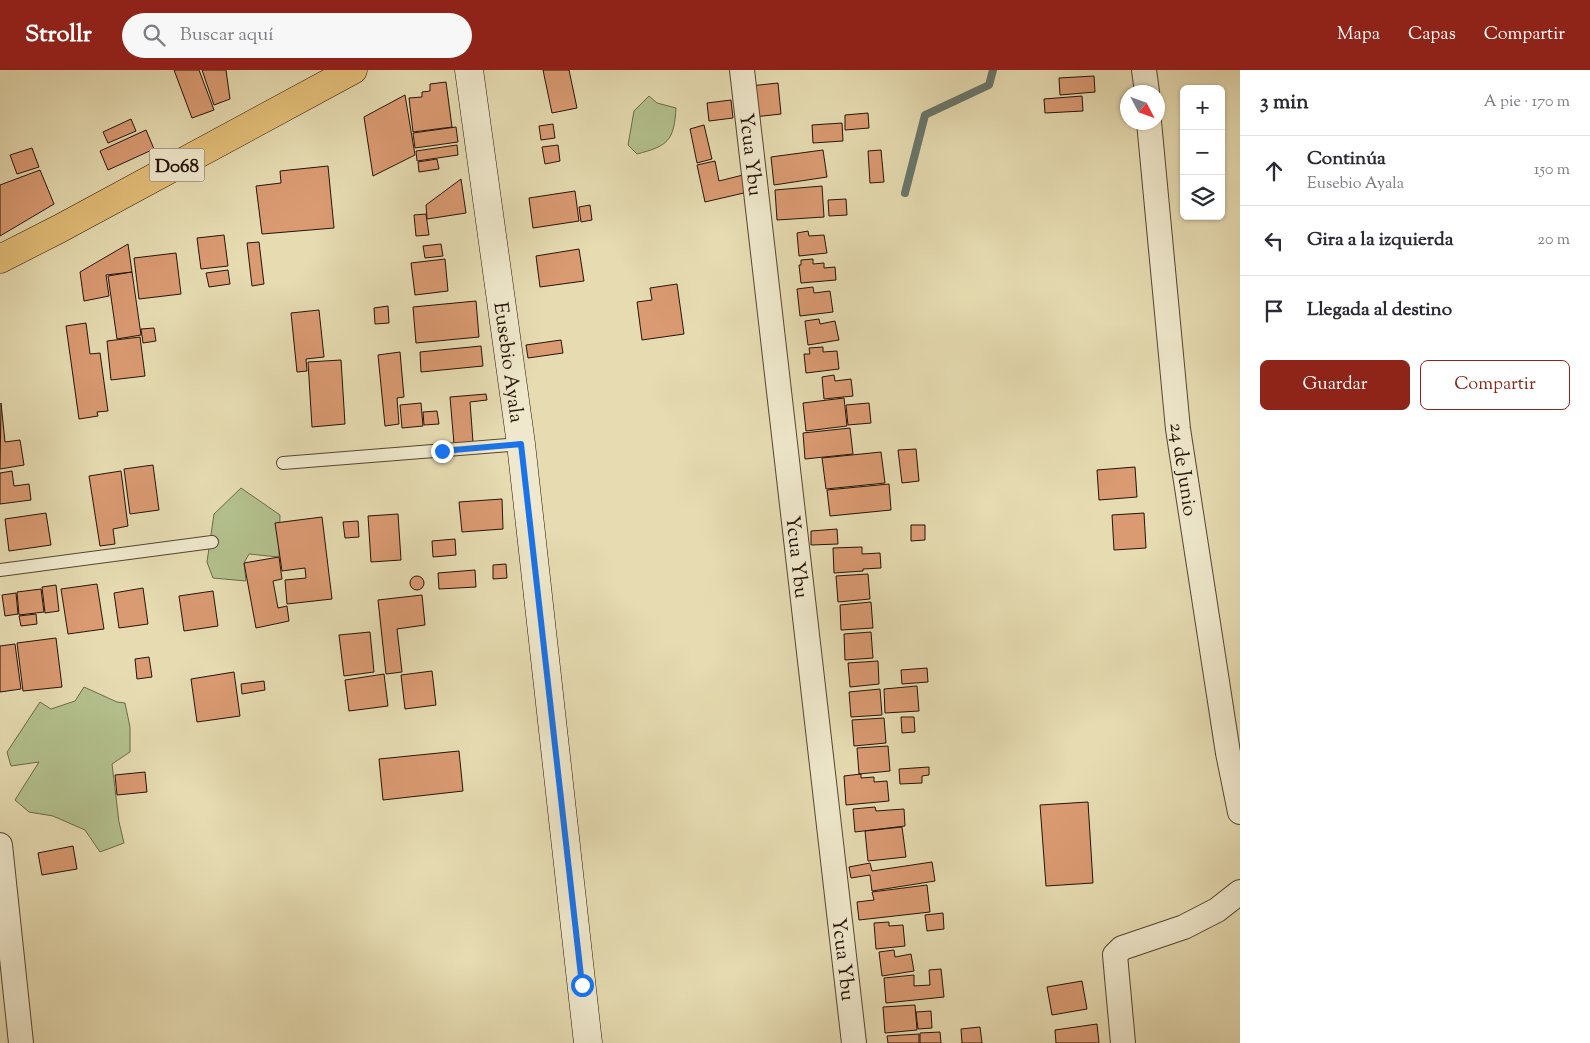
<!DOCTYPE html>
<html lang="es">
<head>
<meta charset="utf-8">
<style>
	:root { --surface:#fff; --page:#f7f7f7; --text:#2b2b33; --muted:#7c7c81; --line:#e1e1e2; --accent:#8f2418 }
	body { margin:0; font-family:"Sorts Mill Goudy",serif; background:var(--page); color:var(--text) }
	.controls { position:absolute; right:15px; top:15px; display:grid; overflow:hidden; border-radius:8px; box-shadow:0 1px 4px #0004 }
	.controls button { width:45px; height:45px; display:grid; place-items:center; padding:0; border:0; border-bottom:1px solid var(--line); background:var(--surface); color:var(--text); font:25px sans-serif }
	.compass { position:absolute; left:1120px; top:15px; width:45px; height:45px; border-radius:50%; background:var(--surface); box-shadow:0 1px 4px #0004; rotate:131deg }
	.stop { position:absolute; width:15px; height:15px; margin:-11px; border:4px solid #1a73e8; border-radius:50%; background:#fff }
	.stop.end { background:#1a73e8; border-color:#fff; box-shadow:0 1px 5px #0008 }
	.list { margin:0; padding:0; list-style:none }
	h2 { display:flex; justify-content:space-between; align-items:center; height:65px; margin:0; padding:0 20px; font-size:21px }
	h2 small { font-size:16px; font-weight:400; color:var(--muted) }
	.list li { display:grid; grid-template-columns:32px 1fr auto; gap:15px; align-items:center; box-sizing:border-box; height:70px; padding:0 20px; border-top:1px solid var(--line) }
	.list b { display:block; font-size:19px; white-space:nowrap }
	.list p { margin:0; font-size:16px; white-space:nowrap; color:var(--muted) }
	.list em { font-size:16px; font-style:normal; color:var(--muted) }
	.actions { display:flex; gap:10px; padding:15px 20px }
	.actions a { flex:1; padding:11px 0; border:1px solid var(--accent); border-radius:8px; text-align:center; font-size:18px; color:var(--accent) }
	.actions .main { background:var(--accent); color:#fff }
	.icon { flex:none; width:28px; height:28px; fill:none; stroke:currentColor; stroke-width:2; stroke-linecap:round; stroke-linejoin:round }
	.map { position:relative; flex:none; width:1240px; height:973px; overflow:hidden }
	header { display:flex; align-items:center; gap:30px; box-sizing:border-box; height:70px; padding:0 25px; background:var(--accent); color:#fff }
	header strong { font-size:24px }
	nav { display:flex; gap:28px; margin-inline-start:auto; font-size:18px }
	.search { width:350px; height:45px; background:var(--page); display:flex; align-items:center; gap:12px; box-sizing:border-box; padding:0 18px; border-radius:28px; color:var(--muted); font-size:19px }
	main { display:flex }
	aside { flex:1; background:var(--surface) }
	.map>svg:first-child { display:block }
</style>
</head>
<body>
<header>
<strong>Strollr</strong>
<div class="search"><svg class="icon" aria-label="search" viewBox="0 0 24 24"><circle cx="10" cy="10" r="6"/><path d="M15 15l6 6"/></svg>Buscar aquí</div>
<nav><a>Mapa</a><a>Capas</a><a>Compartir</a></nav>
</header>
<main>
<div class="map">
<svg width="1240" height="973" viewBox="0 0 1240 973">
	<rect width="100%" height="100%" fill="#e6dbb1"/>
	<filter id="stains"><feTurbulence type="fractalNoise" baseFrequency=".004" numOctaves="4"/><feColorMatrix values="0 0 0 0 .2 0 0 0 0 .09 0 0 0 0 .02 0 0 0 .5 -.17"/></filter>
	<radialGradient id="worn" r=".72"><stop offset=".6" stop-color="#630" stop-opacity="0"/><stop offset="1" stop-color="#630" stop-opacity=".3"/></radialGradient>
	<path fill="#b3c08d" stroke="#6c6a49" d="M649 26 657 33 676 38C674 71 668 76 637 84L628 75 634 41Z
		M241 418 280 445 279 487 249 484 244 493 246 511 213 508 207 492 214 444Z
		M84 617 117 632 125 633 130 657V682L112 694 119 752 124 773 100 782 85 760 53 746 29 742 15 730 39 692 11 696 7 682 40 632 51 639 75 631Z"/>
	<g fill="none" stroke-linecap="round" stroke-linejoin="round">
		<path stroke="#69776c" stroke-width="8" d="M905 123 925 45 989 15 993 0"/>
	</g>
	<path fill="#da9a72" stroke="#251305" d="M174 0H199L214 40 192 48Z
		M202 0H226L230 29 214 35Z
		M543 0H569L577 38 552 43Z
		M1094 6 1095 22 1060 25 1059 8Z
		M446 12 452 57 413 62 409 28 422 27V22L430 21V14Z
		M778 13 781 44 754 47 750 16Z
		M405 25 415 85 373 106 364 47Z
		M1082 26 1083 41 1045 43 1044 29Z
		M731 30 733 48 709 51 707 33Z
		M868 43 869 58 845 60V45Z
		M131 49 136 61 108 73 103 62Z
		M842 53 843 71 813 73 812 55Z
		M553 54 555 68 541 70 539 56Z
		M704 55 712 89 697 93 690 59Z
		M456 57 458 72 415 78 413 63Z
		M146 60 154 79 108 100 100 81Z
		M457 75 458 85 417 91 416 81Z
		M558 75 560 91 545 94 542 77Z
		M32 78 39 97 17 104 10 85Z
		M823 80 827 107 774 115 771 87Z
		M881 80 884 112 870 113 868 81Z
		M437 89 439 99 419 102 418 92Z
		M715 91 719 111 743 105 748 122 705 132 697 95Z
		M328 96 334 158 262 164 256 116 281 113 280 101Z
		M40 100 54 134 0 166V115Z
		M461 109 466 143 427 149 426 135Z
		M822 116 824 147 777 150 775 120Z
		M575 121 579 151 533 158 529 128Z
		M846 129 847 145 829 146 828 130Z
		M590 135 592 150 581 152 579 137Z
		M426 144 429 165 416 166 414 145Z
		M808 161 809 166 824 165 827 183 799 186 797 163Z
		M224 165 228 196 201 199 197 168Z
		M259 172 264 214 252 216 247 173Z
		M128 174 132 202 106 205 109 226 84 231 80 202Z
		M441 174 443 186 425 188 423 176Z
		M579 179 584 211 540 217 536 186Z
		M176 183 181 224 139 229 134 188Z
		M445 189 448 221 415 225 411 193Z
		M813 189V194L824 193V198L835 197 836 210 801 213 799 195H801V190Z
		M228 200 230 214 209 217 206 203Z
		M132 202 141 265 117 269 108 206Z
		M677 214 684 264 642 270 637 232 652 230 650 218Z
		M813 217 814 223 830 221 833 242 800 246 797 219Z
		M476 231 479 267 416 273 413 237Z
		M388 236 389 253 375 254 374 238Z
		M319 240 324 287 306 289 307 301 297 302 291 243Z
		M819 249 820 254 835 251 839 270 808 275 805 251Z
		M86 253 90 284 100 283 108 341 97 342 98 346 79 349 66 256Z
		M154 258 156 271 143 273 141 259Z
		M140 267 145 306 111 310 107 271Z
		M561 270 563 283 528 288 526 275Z
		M481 276 483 296 421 302 420 282Z
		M823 277V282L837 281 839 299 806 303 804 284H810L809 278Z
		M400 282 404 327 397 328 399 354 385 356 378 285Z
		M341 290 345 354 312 357 308 292Z
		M834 305 835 311 851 309 853 326 824 329 822 307Z
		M486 324 487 330 470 332 473 372 454 374 450 327Z
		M844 328 847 356 806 361 803 333Z
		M1 333 5 372 20 370 24 395 0 399Z
		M421 333 423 356 402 358 400 335Z
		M869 333 871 353 848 355 846 335Z
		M437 341 439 354 424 355 423 342Z
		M850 358 853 384 805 389 803 363Z
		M916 379 919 411 902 413 898 380Z
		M881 382 885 413 826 419 822 388Z
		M153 395 159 440 130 444 124 399Z
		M1135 397 1137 427 1099 430 1097 400Z
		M12 401 14 416 29 414 31 430 0 434V403Z
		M121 401 128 456 113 459 115 474 100 476 89 406Z
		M889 414 891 440 830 446 827 420Z
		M502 429 503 459 462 462 459 432Z
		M46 443 51 475 9 481 5 449Z
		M1144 443 1146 478 1114 480 1112 445Z
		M398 444 401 490 371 492 368 446Z
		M322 447 332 529 287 534 285 510 306 508 305 498 282 501 275 453Z
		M358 451 359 467 345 468 343 452Z
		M911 455H925V470L911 471Z
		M837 459 838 474 811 475V461Z
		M455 469 456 485 433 487 432 471Z
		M862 477V484L880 483 881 498 863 499V501L834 503 833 478Z
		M279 487 282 509 273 511 278 538 287 536 289 551 256 558 244 493Z
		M506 494 507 508 493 509V495Z
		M475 500 476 517 439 519 438 503Z
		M868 504 870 529 838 532 836 506Z
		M410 513a7 7 0 1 1 14 0a7 7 0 1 1-14 0Z
		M97 514 104 559 68 564 61 519Z
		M56 515 59 541 45 543 42 517Z
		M143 518 148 554 119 558 114 523Z
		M41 519 44 542 19 545 17 522Z
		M213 521 218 556 184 561 179 526Z
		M16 523 18 544 5 546 2 525Z
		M422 525 425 555 397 559 402 602 386 604 378 530Z
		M871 532 873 558 841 560 840 535Z
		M36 544 37 554 21 556 19 546Z
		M370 562 374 602 344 606 339 565Z
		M871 562 873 588 845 590 844 564Z
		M56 568 62 617 23 621 17 573Z
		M15 574 21 619 0 622V576Z
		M149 587 152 607 137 609 135 589Z
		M878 591 879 614 850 617 848 593Z
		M927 598 928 612 902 614 901 600Z
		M432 601 436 635 405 639 401 605Z
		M234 602 240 646 197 652 191 609Z
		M384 604 388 636 349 641 345 610Z
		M264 611 265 620 242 624 241 614Z
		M917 616 919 641 885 643 884 619Z
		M880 619 882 645 851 647 849 622Z
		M901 647H914L915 662 902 663Z
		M884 648 886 673 854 676 852 650Z
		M888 676 890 701 859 704 857 678Z
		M459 681 463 721 383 730 379 689Z
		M929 697V705L922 706V713L900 714 899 699Z
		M145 702 147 722 117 725 115 705Z
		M861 704V708L874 707V712L887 711 889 731 846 735 844 706Z
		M1088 732 1093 813 1046 816 1040 735Z
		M875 737 876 741 904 739 905 756 855 762 853 739Z
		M902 757 906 787 868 791 865 761Z
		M73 776 77 799 42 805 38 783Z
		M932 792 935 811 872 821 870 805 851 808 849 797 870 793 872 801Z
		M927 815 930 842 859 850 857 832 874 830 872 822Z
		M943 843 944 859 927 861 925 845Z
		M889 852V856L903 855 905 876 876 879 874 853Z
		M894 880 895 887 911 884 914 901 882 906 879 882Z
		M941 899 944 927 886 933 884 908 914 905V916L930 915 929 900Z
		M1082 911 1087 939 1052 945 1047 917Z
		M915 935 917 960 885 963 883 937Z
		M931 941 932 958 918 959 916 942Z
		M1097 954 1099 973H1056L1055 960Z
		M980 957 982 973H962L961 959Z
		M940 962 941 973H920V963Z
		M919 964V973H888L887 966Z"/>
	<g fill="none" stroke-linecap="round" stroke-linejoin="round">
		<g stroke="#554530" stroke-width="14">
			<path id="service" d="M283 393 521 374
				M0 500 212 472"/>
		</g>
		<g stroke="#554530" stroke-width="26">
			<g id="minor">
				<path id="s1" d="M742 0 854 973"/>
				<path d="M1144 0 1147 22"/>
				<path id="s2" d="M1149 52 1178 359 1228 683 1240 742"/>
				<path d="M0 775 21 973"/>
				<path d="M1123 973 1115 885 1122 878 1184 857 1217 840 1240 822"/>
			</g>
		</g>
		<g stroke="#251305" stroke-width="29">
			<g id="secondary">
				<path id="s3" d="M469 0 521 374 588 973"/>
			</g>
		</g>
		<g stroke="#251305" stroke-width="29">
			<path id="primary" d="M0 189 59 159 353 0"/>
		</g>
		<use href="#service" stroke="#efe8cc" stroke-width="12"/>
		<use href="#minor" stroke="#efe8cc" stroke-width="24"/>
		<use href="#secondary" stroke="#efe8cc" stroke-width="28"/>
		<use href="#primary" stroke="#e3be78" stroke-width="28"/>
	</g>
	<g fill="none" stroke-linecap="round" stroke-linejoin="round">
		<path stroke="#1a73e8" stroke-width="6" d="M442 381 521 374 582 915"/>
	</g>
	<g text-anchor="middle" stroke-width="4" stroke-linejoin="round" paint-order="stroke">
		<rect fill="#efe8cc" stroke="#625341" stroke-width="1" x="149.5" y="78.5" width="55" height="33" rx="4"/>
		<g font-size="19" font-weight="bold" fill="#251305">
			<text x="177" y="102">D068</text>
		</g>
		<g font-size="20" fill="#251305" stroke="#efe8cc">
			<text dy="7" stroke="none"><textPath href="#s1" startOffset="85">Ycua Ybu</textPath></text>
			<text dy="7" stroke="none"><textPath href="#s3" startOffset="295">Eusebio Ayala</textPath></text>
			<text dy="7" stroke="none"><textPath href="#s2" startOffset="349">24 de Junio</textPath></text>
			<text dy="7" stroke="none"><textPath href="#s1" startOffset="490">Ycua Ybu</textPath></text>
			<text dy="7" stroke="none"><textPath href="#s1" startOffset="895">Ycua Ybu</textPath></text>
		</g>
	</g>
	<rect width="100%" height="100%" filter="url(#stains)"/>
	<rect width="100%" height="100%" fill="url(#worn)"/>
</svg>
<div class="controls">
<button>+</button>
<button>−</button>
<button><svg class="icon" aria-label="layers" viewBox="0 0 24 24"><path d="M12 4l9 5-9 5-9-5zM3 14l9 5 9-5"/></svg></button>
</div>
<svg class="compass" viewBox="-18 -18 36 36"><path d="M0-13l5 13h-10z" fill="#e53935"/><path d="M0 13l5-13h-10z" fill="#7c7c81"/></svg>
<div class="stop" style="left:582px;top:915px"></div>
<div class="stop end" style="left:442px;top:381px"></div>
</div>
<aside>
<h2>3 min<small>A pie · 170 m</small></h2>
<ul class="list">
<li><svg class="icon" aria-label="ahead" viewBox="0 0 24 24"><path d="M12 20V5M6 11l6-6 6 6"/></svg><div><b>Continúa</b><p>Eusebio Ayala</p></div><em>150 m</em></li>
<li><svg class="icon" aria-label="left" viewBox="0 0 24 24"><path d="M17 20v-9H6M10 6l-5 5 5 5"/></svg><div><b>Gira a la izquierda</b></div><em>20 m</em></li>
<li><svg class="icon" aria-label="arrive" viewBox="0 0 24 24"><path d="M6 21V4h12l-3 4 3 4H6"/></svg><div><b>Llegada al destino</b></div></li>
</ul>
<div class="actions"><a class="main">Guardar</a><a>Compartir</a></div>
</aside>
</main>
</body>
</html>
